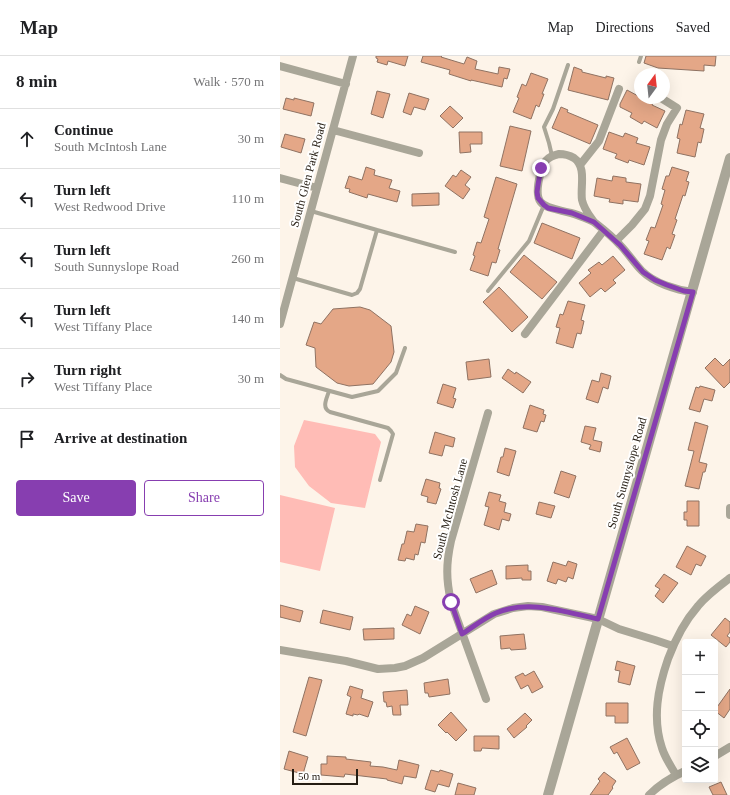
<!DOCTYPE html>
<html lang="en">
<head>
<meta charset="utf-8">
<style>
	:root { --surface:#fff; --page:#f2f2f2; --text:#202124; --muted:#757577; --line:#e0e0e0; --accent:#873eb0 }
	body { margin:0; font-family:"Times New Roman",serif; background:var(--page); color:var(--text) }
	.controls { position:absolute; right:12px; bottom:12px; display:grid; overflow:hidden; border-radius:4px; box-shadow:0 4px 16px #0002 }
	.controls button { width:36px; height:36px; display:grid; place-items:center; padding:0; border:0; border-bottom:1px solid var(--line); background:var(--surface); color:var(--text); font:20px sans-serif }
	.compass { position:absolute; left:354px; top:12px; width:36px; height:36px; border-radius:50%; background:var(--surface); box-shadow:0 4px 16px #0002; rotate:15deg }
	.scale { position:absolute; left:12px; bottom:10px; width:66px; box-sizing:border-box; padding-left:4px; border:2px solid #251d13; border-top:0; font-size:11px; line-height:14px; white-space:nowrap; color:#251d13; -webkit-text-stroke:3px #fff; paint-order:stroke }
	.stop { position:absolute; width:12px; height:12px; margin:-9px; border:3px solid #873eb0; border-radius:50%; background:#fff }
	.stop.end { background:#873eb0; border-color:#fff; box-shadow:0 1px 4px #0008 }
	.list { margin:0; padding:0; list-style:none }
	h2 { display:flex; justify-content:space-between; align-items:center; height:52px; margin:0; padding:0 16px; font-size:17px }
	h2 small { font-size:13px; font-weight:400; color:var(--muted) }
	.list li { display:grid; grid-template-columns:26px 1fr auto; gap:12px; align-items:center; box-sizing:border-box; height:60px; padding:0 16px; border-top:1px solid var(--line) }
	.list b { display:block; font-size:15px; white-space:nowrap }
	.list p { margin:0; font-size:13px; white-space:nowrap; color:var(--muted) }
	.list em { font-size:13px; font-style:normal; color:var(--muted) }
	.actions { display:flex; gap:8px; padding:12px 16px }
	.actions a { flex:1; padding:9px 0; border:1px solid var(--accent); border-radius:4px; text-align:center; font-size:14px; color:var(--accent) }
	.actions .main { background:var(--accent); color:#fff }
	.icon { flex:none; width:22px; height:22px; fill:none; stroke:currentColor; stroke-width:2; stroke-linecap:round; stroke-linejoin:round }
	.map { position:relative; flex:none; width:450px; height:739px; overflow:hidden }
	header { display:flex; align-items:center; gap:24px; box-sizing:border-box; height:56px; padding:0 20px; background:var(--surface); border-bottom:1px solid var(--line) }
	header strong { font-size:19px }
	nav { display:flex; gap:22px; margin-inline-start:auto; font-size:14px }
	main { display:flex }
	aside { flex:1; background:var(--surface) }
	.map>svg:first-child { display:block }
</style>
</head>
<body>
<header>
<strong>Map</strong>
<nav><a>Map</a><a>Directions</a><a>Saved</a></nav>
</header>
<main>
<aside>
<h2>8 min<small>Walk · 570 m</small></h2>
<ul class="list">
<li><svg class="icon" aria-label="ahead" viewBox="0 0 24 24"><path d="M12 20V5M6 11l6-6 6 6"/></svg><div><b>Continue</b><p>South McIntosh Lane</p></div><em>30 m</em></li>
<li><svg class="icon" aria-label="left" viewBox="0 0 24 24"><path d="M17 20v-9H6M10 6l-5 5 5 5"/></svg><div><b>Turn left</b><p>West Redwood Drive</p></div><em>110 m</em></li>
<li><svg class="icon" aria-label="left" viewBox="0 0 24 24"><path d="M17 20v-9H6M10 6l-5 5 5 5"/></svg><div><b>Turn left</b><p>South Sunnyslope Road</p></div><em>260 m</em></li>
<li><svg class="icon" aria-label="left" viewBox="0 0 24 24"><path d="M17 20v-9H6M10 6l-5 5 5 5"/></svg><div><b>Turn left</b><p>West Tiffany Place</p></div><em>140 m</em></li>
<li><svg class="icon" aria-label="right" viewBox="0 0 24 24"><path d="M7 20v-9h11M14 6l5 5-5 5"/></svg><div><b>Turn right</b><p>West Tiffany Place</p></div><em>30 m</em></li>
<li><svg class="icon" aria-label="arrive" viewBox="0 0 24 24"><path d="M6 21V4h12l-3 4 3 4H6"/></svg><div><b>Arrive at destination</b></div></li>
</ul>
<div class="actions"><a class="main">Save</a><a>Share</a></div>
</aside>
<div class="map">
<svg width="450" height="739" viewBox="0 0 450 739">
	<rect width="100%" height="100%" fill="#fdf4e9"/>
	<path fill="#ffbcb6" d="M24 364 95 378 101 386 85 452 51 447 29 430 15 411 14 390Z
		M0 439 55 452 40 515 0 506Z"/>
	<path fill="#e4a787" stroke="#8f7262" d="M96 0H128L125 10 108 5 107 9 97 6 98 3 96 2Z
		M143 0H162L161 1 184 8 187 1 197 5 195 13 218 18 219 11 230 13 227 23 224 22 222 31 191 24V25L169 18 170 14 141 6Z
		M366 0H436L435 10 424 9V15L378 12 364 7Z
		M294 11 302 14V16L326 22V20L334 22 328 44 288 34Z
		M251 17 268 23 262 38H264L259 51 256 49 251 63 233 56 239 42 237 41 242 28 246 30Z
		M347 34 360 41V42H370L374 45 372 49 385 55 377 72 364 65 362 68 350 61 352 57 340 51V48Z
		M97 35 110 38 103 62 91 58Z
		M129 37 149 43 145 54 134 51 131 59 123 56Z
		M6 42 14 44V42L34 47 31 60 3 53Z
		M170 50 183 62 173 72 160 60Z
		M281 51 288 54 287 56 318 69 310 88 272 72Z
		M406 54 424 58 420 72 424 73 421 87 418 86 415 101 397 97 400 83 397 82 400 68 402 69Z
		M230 70 251 75 242 115 220 110Z
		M179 76H202V88H190L191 96 180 97Z
		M329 76 343 81 345 77 358 82 356 87 370 91 364 109 349 104 348 107 335 102 337 98 323 93Z
		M5 78 25 83 21 97 1 91Z
		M86 111 95 114 94 119 112 124 109 132 120 135 117 146 88 138 87 142 69 136 70 133 65 132 69 120 82 124Z
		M392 111 409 116 406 125 409 126 405 140 403 139 395 163 397 164 392 178 395 179 390 193 387 191 382 204 364 198 369 185 366 184 371 171 375 172 383 149 381 148 385 134 382 133 386 120H389Z
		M181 114 191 121 185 129 190 133 183 143 165 130 173 119 176 121Z
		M333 120 346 122V126L361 128 358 146 343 144V148L329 146 330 143 314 140 317 122 332 125Z
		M216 121 237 128 218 193 220 194 216 207 212 206 208 220 190 214 195 200 193 199 197 186 201 187 209 163 204 161Z
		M159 137V149L132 150V138Z
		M262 167 300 182 292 203 254 187Z
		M244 199 277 226 262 243 230 216Z
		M333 200 345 214 333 224 336 227 325 236 321 232 310 241 299 227 311 217 308 214 319 206 322 209Z
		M219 231 248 261 232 276 203 246Z
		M288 245 305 249 301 264 304 265 301 278 297 277 293 292 276 287 280 272 276 271 280 258 283 259Z
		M80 251 90 254 111 270 114 296 111 306 93 328 69 330 57 327 36 311 35 292 26 289 34 266 41 268 53 253Z
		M435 302 443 310 450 303V326L444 332 425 312Z
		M209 303 211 321 188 324 186 306Z
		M228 313 235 318 236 316 251 326 243 337 222 322Z
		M321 317 331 320 328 333 323 331 318 347 306 343 312 324 319 326Z
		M163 328 176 332 173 342 176 343 173 352 157 347Z
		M420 330 435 334 432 345 424 343 420 356 409 353 416 331 419 332Z
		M250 349 264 354 263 358 266 359 264 366 261 365 257 376 243 372Z
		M415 366 428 370 419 406 427 408 425 416H423L419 433 405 430 414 395 408 394Z
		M305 370 316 372 313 384 322 386 320 396 309 393 311 389 301 386Z
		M155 376 175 382 173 391 165 389 162 400 149 397Z
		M225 392 236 395 229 420 217 416 221 401H223Z
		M281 415 296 420 289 442 274 437Z
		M146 423 160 427 159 432 161 433 156 448 147 446 148 441 141 439Z
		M209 436 221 439 219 445 226 447 224 456 231 458 229 465 222 463 219 474 204 469 209 451 205 450Z
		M407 445H419V470H407V464H404V456H407Z
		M259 446 275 450 271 462 256 458Z
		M136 468 148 470 145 487 141 486 138 499 135 498 134 504 126 502 125 505 118 504 122 488H124L127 475 134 476Z
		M407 490 426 500 421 510 416 508 411 519 396 511Z
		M288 505 297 508 293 523 288 521 286 526 278 523 276 528 267 525 273 506 286 510Z
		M248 509V515H251V524H242V522L226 523V510Z
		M212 514 217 528 196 537 190 523Z
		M384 518 398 527 383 547 375 540 380 533 375 530Z
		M0 549 23 555 20 566 0 561Z
		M135 550 149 556 140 578 122 569 127 558 131 560Z
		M43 554 73 561 70 574 40 567Z
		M445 562 450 566V576L447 580 450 582V586L446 591 431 579Z
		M114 572V583L84 584 83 573Z
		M244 578 246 593 231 594 230 592 221 593 220 580Z
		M337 605 355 610 350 629 338 626 340 615 335 614Z
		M254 615 263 631 252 637 248 629 241 633 235 621 243 617 245 620Z
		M29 621 42 624 26 680 13 676Z
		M168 623 170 638 149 641 148 637H145L144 627Z
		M70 630 83 634 81 642 93 646 88 661 79 658 78 659 73 658V660L66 658 71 641 67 639Z
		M450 633V653L444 662 435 655V654Z
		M127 634 128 649H120L121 659H113L112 650 107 651 106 646H104L103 636Z
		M326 647H348V667H335V660H326Z
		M171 656 187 674 176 685 167 676 166 677 158 669Z
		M245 657 252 664 246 670 247 671 234 682 227 673Z
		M194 680H219V693L202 692 201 695H194Z
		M347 682 360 707 347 714 337 696 334 698 330 691Z
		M9 695 28 701 23 718 4 713Z
		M47 700 66 701V703L91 706 90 710 103 711 117 714 119 704 139 709 136 722 124 720 122 728 107 724V723L65 718 64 721 41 719V708H47Z
		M151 714 159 716 160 714 173 718 169 731 158 728 155 736 145 733Z
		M324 716 336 725 332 731 333 732 328 739H310L320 725 318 723Z
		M441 726 447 739H433L429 731Z
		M178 727 196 732 194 739H175Z"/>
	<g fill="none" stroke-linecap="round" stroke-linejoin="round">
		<path stroke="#a9a698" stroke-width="4" d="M359 6 361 0
			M272 100 269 87 264 71 273 53 288 9
			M97 174 175 196
			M13 222 72 239 77 237 80 233 97 174 31 155
			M208 235 249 185 264 149
			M0 319 6 323 72 341 98 335 116 317 125 292
			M49 335C47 342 41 352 50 356L108 372 111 375 113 378 100 424"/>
		<path stroke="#a9a698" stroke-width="8" d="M0 10 66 28
			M53 74 139 97
			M279 98C285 98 289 99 294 102 307 111 300 131 302 144 304 153 309 159 314 166 307 163 299 159 291 157 264 150 252 152 260 119 263 106 266 101 279 98Z
			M300 109 319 85 339 33
			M0 122 37 132
			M314 166C323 173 332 180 340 189 348 197 354 207 362 215 374 227 396 234 413 236
			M336 185 352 169 365 153 370 140 381 84 387 68 397 52 381 42
			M0 268 73 0
			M245 278 324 174
			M450 452V459
			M0 594 66 605 98 613 115 612 125 610 143 602 214 558 233 552 248 550 262 551 318 563 339 573 375 584 393 590
			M206 643 171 546C166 523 166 508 171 485L208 357
			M435 700 450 691
			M396 719C391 710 385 702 382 692 372 662 378 632 388 603 395 584 404 566 418 550 427 539 438 531 450 522
			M369 739C379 729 392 721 405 715"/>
		<path stroke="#a9a698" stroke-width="10" d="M268 739C329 527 391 315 450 102"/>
	</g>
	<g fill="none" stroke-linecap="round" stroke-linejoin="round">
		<path stroke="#873eb0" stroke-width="5" d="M171 546 182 578C193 571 204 562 216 557 249 543 285 556 318 563L413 236 404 235 387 229 375 224 363 216 340 189 314 166 292 157 268 152 264 149 258 142 257 136 258 129 261 112"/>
	</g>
	<g text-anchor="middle" stroke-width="4" stroke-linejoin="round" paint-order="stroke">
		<g font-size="12" fill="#251d13" stroke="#fff">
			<text transform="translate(28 119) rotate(-75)" y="4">South Glen Park Road</text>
			<text transform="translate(347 417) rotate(-74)" y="4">South Sunnyslope Road</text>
			<text transform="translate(170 453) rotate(-75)" y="4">South McIntosh Lane</text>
		</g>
	</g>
</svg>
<div class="controls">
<button>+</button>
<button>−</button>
<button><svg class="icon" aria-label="locate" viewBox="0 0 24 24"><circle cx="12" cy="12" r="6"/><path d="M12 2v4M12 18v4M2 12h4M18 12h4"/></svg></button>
<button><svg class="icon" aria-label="layers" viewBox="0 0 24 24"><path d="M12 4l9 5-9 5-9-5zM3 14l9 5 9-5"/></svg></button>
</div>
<svg class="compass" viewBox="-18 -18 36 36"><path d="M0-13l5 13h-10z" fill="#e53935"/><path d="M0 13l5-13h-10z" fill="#757577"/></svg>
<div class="scale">50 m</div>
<div class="stop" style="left:171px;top:546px"></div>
<div class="stop end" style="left:261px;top:112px"></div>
</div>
</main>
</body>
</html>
